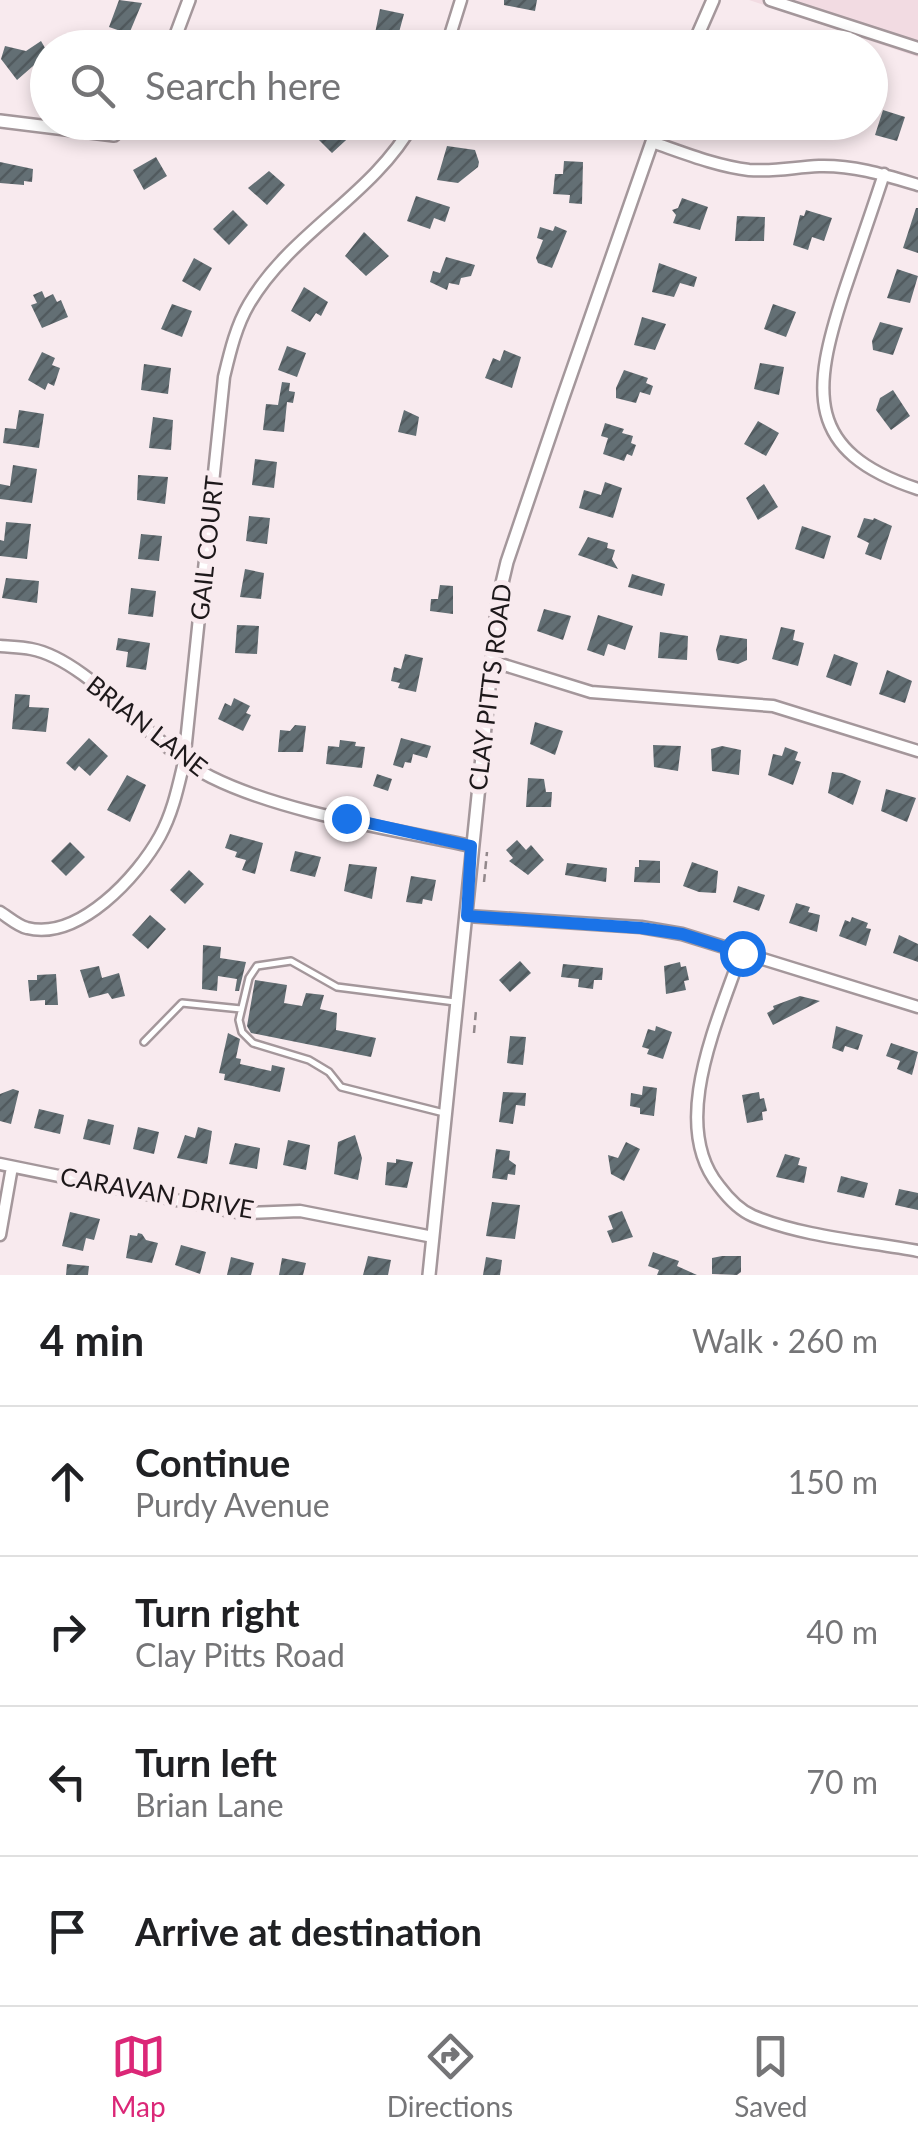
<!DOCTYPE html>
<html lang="en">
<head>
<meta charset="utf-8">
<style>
	:root { --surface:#fff; --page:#f2f2f2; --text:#202124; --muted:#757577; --line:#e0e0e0; --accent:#db2777 }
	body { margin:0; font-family:Lato,sans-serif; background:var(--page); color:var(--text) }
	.stop { position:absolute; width:30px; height:30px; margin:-22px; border:8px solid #1a73e8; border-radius:50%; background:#fff }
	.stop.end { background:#1a73e8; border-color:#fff; box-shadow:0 2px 10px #0008 }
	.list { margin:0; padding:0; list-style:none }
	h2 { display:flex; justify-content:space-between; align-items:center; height:130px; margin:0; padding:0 40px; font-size:42px }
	h2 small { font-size:32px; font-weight:400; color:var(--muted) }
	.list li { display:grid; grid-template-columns:65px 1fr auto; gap:30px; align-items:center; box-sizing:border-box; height:150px; padding:0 40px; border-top:2px solid var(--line) }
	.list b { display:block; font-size:38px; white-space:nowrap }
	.list p { margin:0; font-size:32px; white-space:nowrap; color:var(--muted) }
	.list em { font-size:32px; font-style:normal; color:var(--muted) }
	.icon { flex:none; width:55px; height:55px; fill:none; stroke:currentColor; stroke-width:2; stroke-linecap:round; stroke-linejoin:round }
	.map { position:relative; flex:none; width:918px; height:1275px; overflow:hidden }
	.search { position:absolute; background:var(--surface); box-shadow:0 5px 15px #0003; left:30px; right:30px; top:30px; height:110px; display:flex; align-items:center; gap:25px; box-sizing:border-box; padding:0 35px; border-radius:55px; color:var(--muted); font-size:38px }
	.sheet { height:730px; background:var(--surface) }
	nav { display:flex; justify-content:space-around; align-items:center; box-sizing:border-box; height:140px; border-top:2px solid var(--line); background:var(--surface); font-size:28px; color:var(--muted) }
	nav a { display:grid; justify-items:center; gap:5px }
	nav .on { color:var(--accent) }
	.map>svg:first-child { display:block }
</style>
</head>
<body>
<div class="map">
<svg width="918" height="1275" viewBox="0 0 918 1275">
	<defs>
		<pattern id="building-hatch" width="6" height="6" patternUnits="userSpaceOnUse" patternTransform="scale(2.5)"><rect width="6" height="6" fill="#636f74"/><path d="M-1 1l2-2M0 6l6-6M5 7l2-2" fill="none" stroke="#515a5e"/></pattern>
	</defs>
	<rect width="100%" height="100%" fill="#f8eaee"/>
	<path fill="#f2dbe2" d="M749 0H918V57Z"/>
	<path fill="url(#building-hatch)" d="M119 0 142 3 129 34 109 27Z
		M504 0H537L535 11 504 5Z
		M380 9 404 14 395 47 373 43Z
		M503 30 530 35 527 48H500Z
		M41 41 48 53 17 80 1 59 5 46 26 51Z
		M883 110 905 117 897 141 875 135Z
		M332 122H350L357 130 332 153 317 138Z
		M581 122H605L603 139 583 136 579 133Z
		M820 122H847L846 133 820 132Z
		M447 146 475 150 479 162 478 167 458 183 437 180Z
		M156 157 167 176 144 190 133 170Z
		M564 161 583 162 582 204 569 203 570 195 553 194 555 174H563Z
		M0 162 33 169 32 182 24 181V185L0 183Z
		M269 171 285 185 267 205 248 188Z
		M416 196 450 207 445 222 434 218 430 229 407 221Z
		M682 198 708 207 700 230 673 223 676 215 672 210 678 208Z
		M916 208H918V253L903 248Z
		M233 210 248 225 229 245 213 229Z
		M806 210 832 218 824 241 812 237 808 250 793 245 800 215 804 216Z
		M737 216 765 217 764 241H735Z
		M555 226 567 231 552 268 538 263 536 258 543 240 537 238 540 227 553 231Z
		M364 232 389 256 366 276 345 256Z
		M446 257 475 265 471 276 461 278 459 285 449 283 447 290 430 282 433 271 440 273Z
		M194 258 212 268 200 291 182 281Z
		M659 263 697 277 694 287 680 283 674 297 652 292Z
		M897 269 918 276 910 303 887 298Z
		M304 287 328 302 321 316 316 313 310 322 291 311Z
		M42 291 45 298 53 294 57 302 61 300 68 317 42 328 31 305 37 303 33 295Z
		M172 304 192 311 182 337 161 329Z
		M773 304 796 312 786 337 764 329Z
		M642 317 666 324 655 350 634 345Z
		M880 322 903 328 893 355 873 350 872 341Z
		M287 346 306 353 297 377 278 370Z
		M504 350 521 357 512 388 485 378 493 358 500 361Z
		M42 352 55 358 52 365 60 368 54 386 48 383 45 390 28 380Z
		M760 363 784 367 779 395 754 389Z
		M144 364 171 368 168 394 141 390Z
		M624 370 648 378 646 383 653 386 650 395 640 392 636 403 616 398V388Z
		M282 382 290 383 289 391 295 392 293 403 287 402 284 432 263 430 266 404 278 405Z
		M893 390 910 416 891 430 876 410 880 398Z
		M19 410 44 414 39 448 3 443 5 428 16 429Z
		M404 410 419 417 416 436 398 432Z
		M153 417 173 420 171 450 149 448Z
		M758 421 779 433 766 456 744 444Z
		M605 423 624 429 622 433 633 436 631 443 636 445 632 456 627 454 624 461 603 454 608 438 601 436Z
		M255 459 277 462 274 488 252 485Z
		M13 465 37 469 32 503 0 499V484L10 486Z
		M138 475 168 477 165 504 137 500Z
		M605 482 622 488 613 518 579 508 584 490 601 495Z
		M764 484 778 507 758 520 746 498Z
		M249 516 270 518 267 544 246 541Z
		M864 518 873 520 874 518 892 526 881 560 865 554 869 543 857 537Z
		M6 522 31 524 27 559 0 556V540L4 541Z
		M802 526 831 536 824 559 795 549Z
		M141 534 162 536 159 561 138 559Z
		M588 537 608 543 607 548 615 550 612 559 618 569 578 555Z
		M245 569 264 573 261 599 240 597Z
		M632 574 665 584 662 596 628 587Z
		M6 578 39 581 37 603 2 598Z
		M440 585 453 586V614L430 611 431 599H438Z
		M131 588 156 591 153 617 128 614Z
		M544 609 571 616 563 640 537 631Z
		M598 615 633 626 625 650 608 644 604 656 587 650Z
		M237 625 259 626 257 654 235 653Z
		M781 627 795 630 793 640 804 643 798 666 772 659Z
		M660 632 688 636 687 660 658 658Z
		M720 635 747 639V660L738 664 718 660 716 650Z
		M118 638 150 643 146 670 126 667 128 652 116 650Z
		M405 654 423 658 416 692 398 688 400 683 391 681 394 667 401 669Z
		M834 654 858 663 851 686 826 677Z
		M887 670 912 681 905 703 879 694Z
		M15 694 30 695 29 707 49 708 46 732 12 729Z
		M234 698 250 706 246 713 251 715 243 731 218 719 225 703 231 706Z
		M535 722 563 731 555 755 530 744Z
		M295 725 306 726 303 752H278L280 730 290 731Z
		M89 738 108 756 90 776 79 766 75 771 66 763Z
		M401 738 431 746 427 758 413 754 411 763 405 762 403 768 393 765Z
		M340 740 356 742 355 746 365 747 362 768 326 764 328 746 339 747Z
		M653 745 681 746 678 771 654 767Z
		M722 746 741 750 739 775 712 771 711 749Z
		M785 747 798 752 795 760 801 762 793 785 768 775 773 754 782 756Z
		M832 772 842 773 861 781 853 805 828 793Z
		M377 774 392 779 388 791 373 786Z
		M127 775 146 785 130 822 107 810Z
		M528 778 544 779 546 792H552L551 807H526Z
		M886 789 916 798 907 822 881 811Z
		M230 834 263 843 255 874 242 870 246 860 235 857 237 852 225 848Z
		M517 840 526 850 531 845 544 860 528 875 509 861 513 858 506 850Z
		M70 842 85 857 66 876 51 861Z
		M295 851 321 857 315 877 290 871Z
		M639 860 660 861V883L634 882 635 867H639Z
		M692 862 718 871 716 893 699 892 683 886Z
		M567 863 607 868 606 882 565 875Z
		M349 864 377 867 372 899 344 891Z
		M189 870 204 884 185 904 170 890Z
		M411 876 436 880 432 901 423 899 422 904 406 902Z
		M738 886 765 895 759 911 733 902Z
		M796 903 810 907 808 912 820 915 817 932 789 923Z
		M150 915 166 929 148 949 132 935Z
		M852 917 868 923 866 928 871 929 866 946 839 936 845 920 850 922Z
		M899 935 918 944V962L893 953Z
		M203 945 221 947 220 958 246 962 239 991H235L237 979 218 976 217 991 202 989Z
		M520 961 531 973 510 992 499 980Z
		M680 962 681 967 686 966 689 980 684 981 686 990 666 994 664 966Z
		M563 964 603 968 602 980H594L593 989 578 987 579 979 561 977Z
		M99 966 102 978 119 973 125 996 112 999 108 993 89 998 80 970Z
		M56 974 58 1005H45V1000L30 1001 28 980H37V975Z
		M255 980 287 985 284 1003 302 1006 306 993 324 995 320 1009 337 1013 336 1030 376 1038 371 1057 251 1033 247 1026Z
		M800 996 820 1001 773 1025 767 1013 774 1009 773 1006Z
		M656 1026 672 1032 663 1059 647 1054 649 1049 642 1047 648 1029 655 1031Z
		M836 1026 863 1035 858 1050 845 1046 843 1052 832 1048Z
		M228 1033 240 1039 236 1058 241 1059 240 1064 271 1071 272 1065 285 1068 280 1092 224 1080 225 1074 219 1073Z
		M510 1036 526 1037 523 1065 507 1063Z
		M891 1043 918 1052 912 1075 897 1069 900 1061 886 1056Z
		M643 1086 657 1088 654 1116 640 1114V1108L630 1106 631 1093 642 1095Z
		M13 1089 19 1091 11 1124 0 1121V1094Z
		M503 1092 526 1093 525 1106 516 1105 513 1124 499 1122Z
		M759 1092 760 1099 764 1098 767 1111 762 1112 763 1120 747 1123 742 1095Z
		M39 1109 64 1115 60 1134 34 1128Z
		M88 1119 114 1125 110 1145 83 1139Z
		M138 1127 159 1132 154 1154 133 1149Z
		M198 1127 212 1131 207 1164 177 1158 185 1135 195 1138Z
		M355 1135 362 1158 358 1180 334 1174 338 1142Z
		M288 1140 310 1145 306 1170 283 1165Z
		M626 1142 640 1149 624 1181 611 1174 608 1155 618 1158Z
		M235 1143 260 1148 257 1169 229 1164Z
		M496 1149 510 1151 509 1160 516 1165 515 1175 508 1174 507 1180 492 1178Z
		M785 1154 800 1158 798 1165 807 1167 804 1183 776 1177Z
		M396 1159 413 1162 407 1188 385 1185 387 1162 396 1163Z
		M841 1176 868 1183 864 1198 837 1192Z
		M899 1189 918 1193V1210L895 1205Z
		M492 1202 520 1205 515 1239 486 1236Z
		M622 1211 633 1237 612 1243 607 1231 613 1229 608 1216Z
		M70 1212 100 1219 94 1240 86 1238 83 1251 62 1246Z
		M138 1233 142 1234 146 1240 158 1243 152 1263 126 1258 130 1235 137 1236Z
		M181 1245 206 1252 200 1274 175 1265Z
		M653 1252 679 1261 677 1266 697 1275H657L659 1270 648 1266Z
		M368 1256 391 1260 388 1275H363Z
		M722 1256H741V1272L737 1275 712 1274V1258Z
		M231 1257 254 1263 251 1275H227Z
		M486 1257 502 1260 500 1275H483Z
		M282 1258 306 1263 303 1275H279Z
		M67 1264 89 1266 88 1275H66Z"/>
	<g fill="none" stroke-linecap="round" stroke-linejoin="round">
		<g stroke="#a4979b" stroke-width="10">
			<path id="service" d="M144 1042 182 1003 241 1009
				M444 1113 341 1087 329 1072 309 1060 253 1043 242 1032 239 1020 249 978 257 966 291 961 337 987 455 1002"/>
		</g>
		<g stroke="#a4979b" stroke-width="15">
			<path id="minor" d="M770 0 918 48
				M446 48 461 0
				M652 142C684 153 716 166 749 170 774 172 795 167 819 166 854 165 885 175 918 185
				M884 174C871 214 857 253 844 292 812 390 804 452 918 489
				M0 646C10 647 21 647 31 649 90 660 153 748 211 777 283 813 392 829 471 846
				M491 661 591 692 773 706 918 751
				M0 912C8 917 18 926 27 928 79 941 138 876 160 836 173 812 178 787 184 762L224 377C230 352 236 326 249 304 291 232 373 196 414 122
				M467 916 641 927 682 934 918 1007
				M741 953C719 1019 668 1124 719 1186 728 1198 739 1210 753 1216 804 1237 864 1241 918 1251
				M0 1164 225 1210 244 1213 300 1211 433 1237
				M0 1235 12 1167"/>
		</g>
		<g stroke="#a4979b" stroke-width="16">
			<path id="tertiary" d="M171 48 189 0
				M692 48 713 0
				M0 121 114 135 127 122
				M429 1275 498 600 507 562 561 403 659 122"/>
		</g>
		<path stroke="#92888b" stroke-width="2.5" stroke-dasharray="8 5" stroke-linecap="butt" d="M484 882 487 852
			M474 1033 476 1010"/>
		<use href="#service" stroke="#fff" stroke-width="5"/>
		<use href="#minor" stroke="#fff" stroke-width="10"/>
		<use href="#tertiary" stroke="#fff" stroke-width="11"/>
	</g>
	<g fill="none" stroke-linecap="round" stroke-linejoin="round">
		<path stroke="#1a73e8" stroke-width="12" d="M346 818 471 846 467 916 641 928 682 934 742 953"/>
	</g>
	<g text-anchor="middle" stroke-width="10" stroke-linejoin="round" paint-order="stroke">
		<g font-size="25" fill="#1d181a" stroke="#f8eaee">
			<text transform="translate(207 548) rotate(-84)" y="9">GAIL COURT</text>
			<text transform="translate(490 687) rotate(-83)" y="9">CLAY PITTS ROAD</text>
			<text transform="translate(147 726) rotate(38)" y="9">BRIAN LANE</text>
			<text transform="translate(157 1193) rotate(10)" y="9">CARAVAN DRIVE</text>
		</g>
	</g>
</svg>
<div class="stop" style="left:742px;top:953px"></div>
<div class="stop end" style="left:346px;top:818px"></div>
<div class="search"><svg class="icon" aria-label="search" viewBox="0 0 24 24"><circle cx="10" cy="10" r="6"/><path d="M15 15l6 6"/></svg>Search here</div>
</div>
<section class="sheet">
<h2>4 min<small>Walk · 260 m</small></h2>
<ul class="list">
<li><svg class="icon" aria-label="ahead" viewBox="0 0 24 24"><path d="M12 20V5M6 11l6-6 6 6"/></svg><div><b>Continue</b><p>Purdy Avenue</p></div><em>150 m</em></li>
<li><svg class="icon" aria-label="right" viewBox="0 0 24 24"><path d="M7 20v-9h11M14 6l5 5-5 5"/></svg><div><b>Turn right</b><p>Clay Pitts Road</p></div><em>40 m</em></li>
<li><svg class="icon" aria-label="left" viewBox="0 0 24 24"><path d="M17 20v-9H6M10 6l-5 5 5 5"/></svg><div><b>Turn left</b><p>Brian Lane</p></div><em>70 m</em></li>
<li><svg class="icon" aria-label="arrive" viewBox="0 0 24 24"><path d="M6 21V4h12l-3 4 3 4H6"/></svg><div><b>Arrive at destination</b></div></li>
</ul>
</section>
<nav>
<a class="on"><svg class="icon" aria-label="map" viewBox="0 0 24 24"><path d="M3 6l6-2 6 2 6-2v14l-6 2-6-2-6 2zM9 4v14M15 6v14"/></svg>Map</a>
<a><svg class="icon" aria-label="directions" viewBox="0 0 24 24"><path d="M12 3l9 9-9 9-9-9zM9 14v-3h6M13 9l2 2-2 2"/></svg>Directions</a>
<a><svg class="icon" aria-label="saved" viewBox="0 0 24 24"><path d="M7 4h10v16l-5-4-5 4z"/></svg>Saved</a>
</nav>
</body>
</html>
